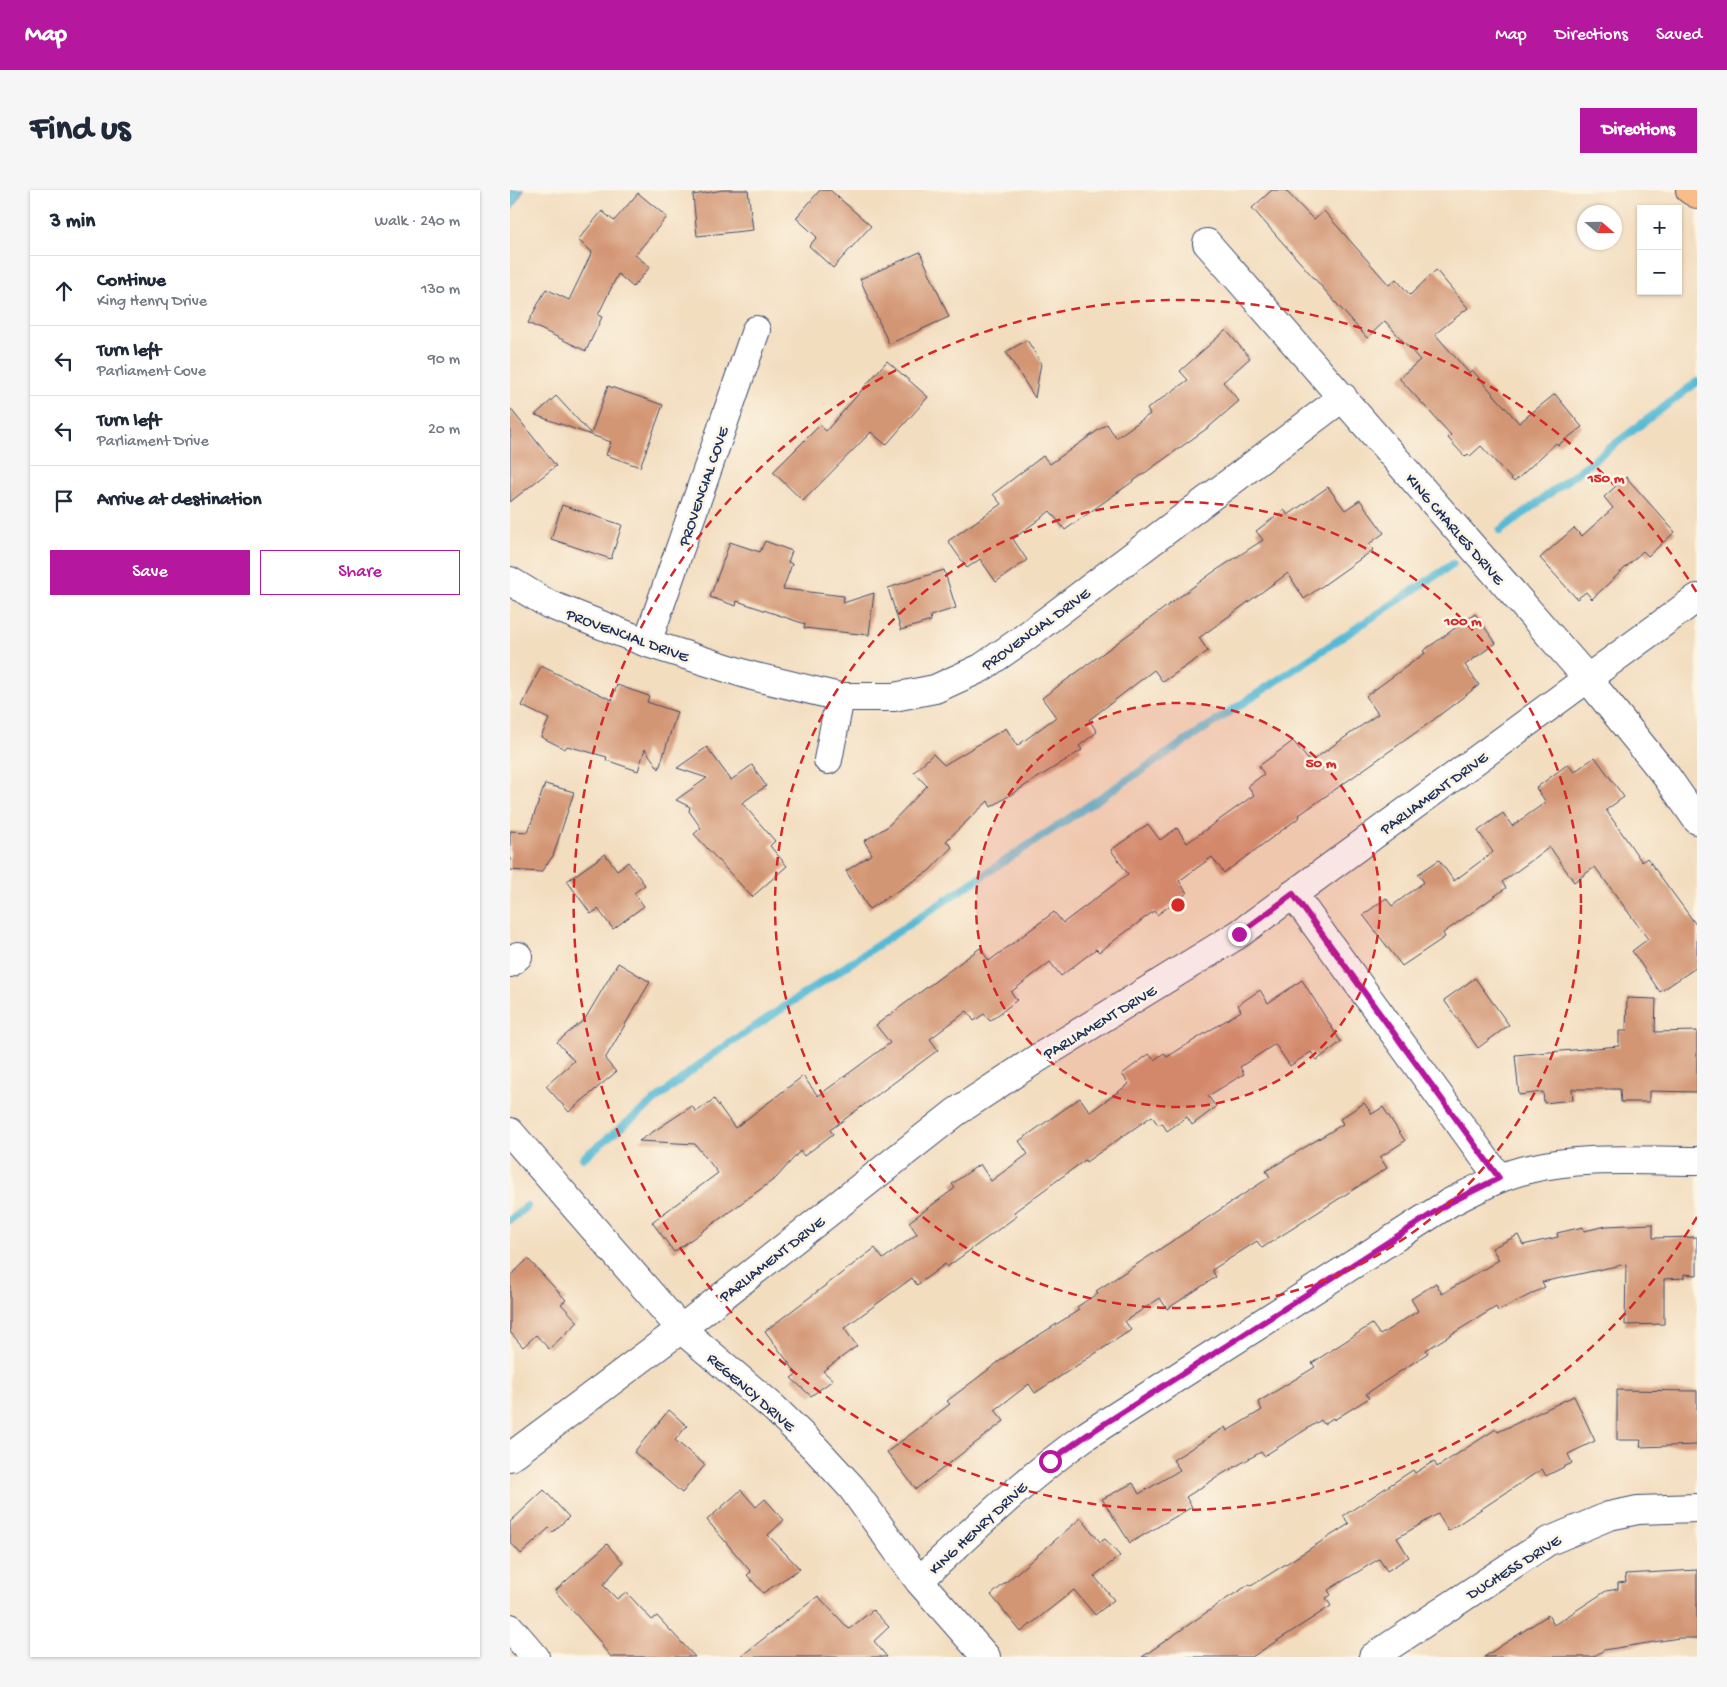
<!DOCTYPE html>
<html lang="en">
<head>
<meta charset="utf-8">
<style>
	:root { --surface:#fff; --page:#f6f6f7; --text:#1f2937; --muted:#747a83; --line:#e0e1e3; --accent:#b5179e }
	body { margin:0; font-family:"Gochi Hand",sans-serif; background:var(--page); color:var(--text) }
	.controls { position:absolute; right:15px; top:15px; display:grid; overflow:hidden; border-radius:0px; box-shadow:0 1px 4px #0004 }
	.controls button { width:45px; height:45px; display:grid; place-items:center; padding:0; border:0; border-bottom:1px solid var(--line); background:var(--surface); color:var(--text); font:25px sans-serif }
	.compass { position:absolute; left:1067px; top:15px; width:45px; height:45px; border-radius:50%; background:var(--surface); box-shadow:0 1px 4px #0004; rotate:110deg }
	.stop { position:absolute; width:15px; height:15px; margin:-11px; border:4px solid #b5179e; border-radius:50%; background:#fff }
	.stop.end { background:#b5179e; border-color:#fff; box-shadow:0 1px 5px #0008 }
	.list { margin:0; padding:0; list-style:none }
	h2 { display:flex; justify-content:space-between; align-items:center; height:65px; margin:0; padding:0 20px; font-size:21px }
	h2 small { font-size:16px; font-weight:400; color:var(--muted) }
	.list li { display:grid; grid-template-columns:32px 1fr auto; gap:15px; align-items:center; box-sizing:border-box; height:70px; padding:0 20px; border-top:1px solid var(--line) }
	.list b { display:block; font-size:19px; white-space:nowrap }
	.list p { margin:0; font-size:16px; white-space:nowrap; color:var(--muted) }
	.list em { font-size:16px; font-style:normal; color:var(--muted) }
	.actions { display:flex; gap:10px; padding:15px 20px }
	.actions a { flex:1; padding:11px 0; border:1px solid var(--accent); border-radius:0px; text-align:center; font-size:18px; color:var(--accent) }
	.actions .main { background:var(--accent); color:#fff }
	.icon { flex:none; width:28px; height:28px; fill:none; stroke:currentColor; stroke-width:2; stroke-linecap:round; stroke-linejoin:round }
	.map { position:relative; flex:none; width:1187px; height:1467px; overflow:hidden; border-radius:0px }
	header { display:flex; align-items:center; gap:30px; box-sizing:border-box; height:70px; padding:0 25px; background:var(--accent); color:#fff }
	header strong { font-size:24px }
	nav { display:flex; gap:28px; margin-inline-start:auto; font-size:18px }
	.intro { display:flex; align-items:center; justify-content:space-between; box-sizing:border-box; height:120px; padding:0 30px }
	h1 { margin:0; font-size:35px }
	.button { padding:12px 22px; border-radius:0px; background:var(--accent); color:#fff; font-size:18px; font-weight:700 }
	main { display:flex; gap:30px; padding:0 30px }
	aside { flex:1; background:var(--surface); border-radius:0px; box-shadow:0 1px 4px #0004 }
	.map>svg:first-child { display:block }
</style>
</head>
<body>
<header>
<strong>Map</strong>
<nav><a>Map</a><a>Directions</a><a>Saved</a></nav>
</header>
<div class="intro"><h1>Find us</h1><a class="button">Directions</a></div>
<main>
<aside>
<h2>3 min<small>Walk · 240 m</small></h2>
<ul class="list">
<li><svg class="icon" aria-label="ahead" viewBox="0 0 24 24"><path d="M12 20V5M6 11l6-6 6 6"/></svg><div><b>Continue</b><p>King Henry Drive</p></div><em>130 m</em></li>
<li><svg class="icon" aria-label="left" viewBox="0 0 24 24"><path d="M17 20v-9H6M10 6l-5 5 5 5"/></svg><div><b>Turn left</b><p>Parliament Cove</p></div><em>90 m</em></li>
<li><svg class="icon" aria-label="left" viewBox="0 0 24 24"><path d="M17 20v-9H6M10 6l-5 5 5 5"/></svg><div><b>Turn left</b><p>Parliament Drive</p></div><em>20 m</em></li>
<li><svg class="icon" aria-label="arrive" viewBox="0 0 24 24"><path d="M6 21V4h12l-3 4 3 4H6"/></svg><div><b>Arrive at destination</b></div></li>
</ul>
<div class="actions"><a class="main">Save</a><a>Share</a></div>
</aside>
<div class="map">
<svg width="1187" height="1467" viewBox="0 0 1187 1467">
	<rect width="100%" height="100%" fill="#fcf5e5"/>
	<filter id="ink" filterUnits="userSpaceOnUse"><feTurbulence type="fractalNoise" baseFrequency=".02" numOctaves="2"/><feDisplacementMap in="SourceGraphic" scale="10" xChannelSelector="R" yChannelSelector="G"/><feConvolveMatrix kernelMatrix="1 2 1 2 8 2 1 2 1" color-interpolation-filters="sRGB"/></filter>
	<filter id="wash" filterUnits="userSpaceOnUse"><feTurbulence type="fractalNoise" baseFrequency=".0096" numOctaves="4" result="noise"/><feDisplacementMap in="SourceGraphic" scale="20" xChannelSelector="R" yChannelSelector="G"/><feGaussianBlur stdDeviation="1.12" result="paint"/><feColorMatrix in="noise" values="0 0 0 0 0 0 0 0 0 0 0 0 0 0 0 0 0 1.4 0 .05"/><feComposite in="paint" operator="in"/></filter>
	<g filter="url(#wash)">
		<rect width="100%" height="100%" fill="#f3ddbf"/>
		<path fill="#57bad5" stroke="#39749a" d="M0 0H14L0 23Z"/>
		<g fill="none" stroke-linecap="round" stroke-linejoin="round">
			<path stroke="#57bad5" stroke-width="8" d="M990 341 1187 192
				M73 968 199 867 943 374
				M0 1030 17 1016"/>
		</g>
		<g id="blocks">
			<path fill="#d39674" d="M213 0H238L243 40 187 46 183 5Z
				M310 0H320L361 36 323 78 299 56 307 47 286 28Z
				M762 0H775L804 30 814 21 879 95 886 89 900 105 926 80 958 118 925 144 959 183 962 180 1009 233 1045 204 1072 237 1048 255 1046 253 1004 292 971 256 960 266 958 264 955 267 938 248 941 245 889 188 910 170 875 131 857 148 742 18Z
				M128 3 157 27 125 65 140 77 123 97 108 84 88 125 92 127 76 161 18 133 36 99 59 110 82 62 68 50 92 21 104 31Z
				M410 62 439 127 379 154 350 89Z
				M716 140 740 168 713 192 729 211 699 237 555 340 540 321 503 349 517 370 486 392 470 369 457 378 438 351 491 314 483 304 533 266 540 274 597 234 606 248 640 224 637 219 678 190 670 181Z
				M517 150 531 173 525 208 496 162Z
				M377 171 418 207 376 255 361 242 293 311 263 282 310 235 316 241Z
				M98 196 153 215 130 277 96 265 101 252 25 225 46 206 81 244Z
				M0 218 46 276 0 312Z
				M1116 287 1165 342 1138 366 1133 361 1082 409 1076 402 1067 409 1030 368 1064 338 1072 346 1103 318 1094 307Z
				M818 297 835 320 850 310 874 343 859 354 863 360 794 409 778 383 689 448 698 461 653 492 644 480 579 530 587 542 569 556 572 560 481 617 478 611 436 651 442 657 419 681 359 719 336 681 362 664 354 651 377 637 417 596 404 582 423 564 434 575 496 538 507 556 546 527 532 508 702 383 753 350 746 341 774 320 778 325Z
				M52 315 112 335 101 369 41 349Z
				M255 351 282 361 278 372 282 374 273 399 334 406 333 413 364 403 359 445 294 438 295 434 227 411 226 416 200 407 220 352 250 362Z
				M434 380 446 418 420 426 421 431 391 440 378 398Z
				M965 424 986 453 955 475 969 495 918 534 789 625 790 627 714 683 702 667 669 691 677 703 647 725 644 721 589 762 586 759 551 786 540 772 501 802 507 810 480 831 474 824 464 831 457 821 420 849 428 860 320 940 323 944 294 966 290 961 266 988 164 1062 142 1032 208 983 185 954 129 951 182 916 186 922 204 909 225 938 293 886 308 906 380 853 366 835 470 758 479 771 544 722 553 733 618 684 601 660 638 634 650 650 667 638 677 653 744 605 738 596 754 584 749 576 783 551 800 572 868 524 856 506 915 463 913 461Z
				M31 476 102 510 107 495 139 506 137 512 167 522 149 579 135 559 128 581 96 570 97 567 57 556 55 559 31 547 39 529 12 516Z
				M197 557 221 590 242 575 256 596 232 613 265 651 260 656 277 676 242 707 184 644 191 638 179 621 180 617 166 610 197 588 167 578Z
				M1085 567 1114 607 1096 620 1132 672 1137 668 1187 736V777L1150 802 1122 761 1138 749 1085 677 1064 692 1040 657 992 692 996 698 933 743 935 747 892 776 853 725 876 708 882 716 914 692 908 684 929 670 944 691 983 662 968 641 993 623 1002 636 1036 612 1026 598 1058 574 1064 582Z
				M35 594 64 602 43 666 31 682 0 680V641L18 642Z
				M95 664 107 680 118 672 135 695 124 703 134 716 103 739 88 719 81 724 57 691Z
				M108 773 140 792 95 869 106 882 59 922 36 896 64 871 47 852 75 829Z
				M965 788 999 835 968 858 934 810Z
				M792 790 831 852 807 870 801 862 780 876 765 854 730 877 734 884 698 906 706 917 682 935 677 927 657 941 652 933 648 935 642 926 576 972 575 970 504 1022 507 1026 437 1077 435 1074 407 1095 402 1088 334 1138 347 1156 313 1181 323 1190 301 1206 281 1188 287 1184 255 1141 365 1058 373 1069 407 1044 399 1032 445 998 442 994 470 974 481 991 518 964 509 951 570 908 580 922 619 894 612 884 639 864 644 870 654 863 657 867 731 821 728 815 750 800 758 813Z
				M1117 808 1146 809 1145 842 1187 841V902L1139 901V912H1111L1110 899H1062L1063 910 1034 913 1033 902 1009 905 1005 865 1109 856V841H1116Z
				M854 913 862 924 873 917 895 951 870 967 877 978 752 1058 747 1051 702 1080 706 1087 657 1119 650 1108 615 1131 621 1140 525 1203 519 1194 485 1220 494 1231 406 1299 377 1262 440 1214 437 1211 499 1164 569 1120 567 1117 588 1103 586 1101 760 987 756 981 833 934 830 929Z
				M1143 1034V1048L1187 1047V1085L1174 1084V1088L1154 1089V1134L1115 1135 1116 1074 1032 1092 1035 1097 988 1121 986 1117 916 1160 918 1163 856 1204 859 1208 824 1230 823 1228 814 1234 811 1230 754 1266 751 1262 714 1283 676 1307 682 1317 620 1353 592 1309 623 1293 629 1304 670 1280 663 1270 715 1237 717 1241 752 1220 748 1212 805 1177 802 1173 862 1134 870 1145 908 1121 901 1109 926 1093 932 1104 989 1070 982 1058 1008 1045 1013 1055 1048 1047 1047 1043 1073 1037 1074 1041 1096 1036Z
				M18 1069 56 1110 51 1114 68 1132 39 1159 26 1145 13 1157 0 1142V1086Z
				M1107 1200 1187 1201V1255L1130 1257 1131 1250H1107Z
				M1064 1206 1085 1251 1058 1264 1062 1273 1036 1286 1032 1279 938 1341 928 1324 887 1348 899 1367 877 1381 869 1369 818 1400 821 1405 816 1408 821 1416 742 1467H632L713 1411 740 1394 741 1396 839 1334 833 1326 903 1280 905 1283 924 1271 927 1277 986 1239 988 1242Z
				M159 1220 177 1236 165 1250 195 1275 172 1303 124 1262Z
				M34 1300 59 1327 43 1342 39 1338 11 1364 0 1352V1332Z
				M231 1300 246 1317 255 1309 274 1330 258 1345 290 1379 253 1403 237 1385 241 1382 197 1330Z
				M571 1328 590 1352 595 1349 610 1366 584 1386 604 1410 585 1425 564 1400 511 1442 481 1405Z
				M97 1354 113 1372 93 1395 107 1409 116 1402 142 1430 147 1426 185 1467H101L92 1456 93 1455 45 1401Z
				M1187 1380V1448H1169L1094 1460 1083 1467H974L1038 1425 1044 1435 1096 1401 1108 1399V1393L1116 1392 1115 1384Z
				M308 1406 339 1439 363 1420 379 1437 364 1451 377 1467H230Z"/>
		</g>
	</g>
	<g filter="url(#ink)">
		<use href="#blocks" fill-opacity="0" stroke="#3b496d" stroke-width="1"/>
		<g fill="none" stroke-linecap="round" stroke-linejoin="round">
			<g stroke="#3b496d" stroke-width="30">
				<path id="minor" d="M697 53 1078 489 1157 587 1187 630
					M0 391 38 414 137 453 242 486 330 507H384L425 499 471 478 510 451 833 207
					M137 453 246 140
					M318 570 330 507
					M783 704 989 988
					M0 773 8 766
					M0 942 171 1139 264 1218 305 1258 342 1298 409 1391 476 1467
					M0 1267 171 1139 446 922 528 868 729 744 1187 408
					M409 1391C463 1340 516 1288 577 1245L939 1013C965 1000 991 985 1019 979 1073 966 1132 971 1187 971
					M0 1438 25 1467
					M863 1467 1037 1352 1099 1326 1128 1320 1187 1318"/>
			</g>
			<g stroke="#3b496d" stroke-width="30">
				<path id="major" d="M1180 0 1187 4"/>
			</g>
			<use href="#minor" stroke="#fff" stroke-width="28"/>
			<use href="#major" stroke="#f8bd88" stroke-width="28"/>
		</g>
	</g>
	<g fill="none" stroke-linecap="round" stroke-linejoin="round" filter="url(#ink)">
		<path stroke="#b5179e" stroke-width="6" d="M540 1271 577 1245 939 1013 989 988 783 704 729 744"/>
	</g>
	<circle cx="668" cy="715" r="202" fill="#d62828" fill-opacity=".12"/>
	<g fill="none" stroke="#d62828" stroke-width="2.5" stroke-dasharray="9 6">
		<circle cx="668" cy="715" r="202"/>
		<circle cx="668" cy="715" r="403"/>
		<path d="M1187 1027A605 605 0 1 1 1187 403"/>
	</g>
	<g text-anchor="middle" stroke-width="5" stroke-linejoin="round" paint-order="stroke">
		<g font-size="16" fill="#1b2f5e" stroke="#fcf5e5">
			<text transform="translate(192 296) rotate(-71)" y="6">PROVENCIAL COVE</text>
			<text transform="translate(946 338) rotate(49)" y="6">KING CHARLES DRIVE</text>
			<text transform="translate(525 438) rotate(-36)" y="6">PROVENCIAL DRIVE</text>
			<text transform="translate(118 444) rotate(20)" y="6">PROVENCIAL DRIVE</text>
			<text transform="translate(923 602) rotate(-36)" y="6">PARLIAMENT DRIVE</text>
			<text transform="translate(589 831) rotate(-31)" y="6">PARLIAMENT DRIVE</text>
			<text transform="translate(261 1068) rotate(-38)" y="6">PARLIAMENT DRIVE</text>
			<text transform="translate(242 1201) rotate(41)" y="6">REGENCY DRIVE</text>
			<text transform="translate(467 1337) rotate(-43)" y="6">KING HENRY DRIVE</text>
			<text transform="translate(1003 1376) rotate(-32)" y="6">DUCHESS DRIVE</text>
		</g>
	</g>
	<circle cx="668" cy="715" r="8" fill="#d62828" stroke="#fcf5e5" stroke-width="2.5"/>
	<g font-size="15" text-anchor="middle" font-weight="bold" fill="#d62828" stroke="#fcf5e5" stroke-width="5" stroke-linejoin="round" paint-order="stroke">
		<text x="1096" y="292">150 m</text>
		<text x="953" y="435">100 m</text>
		<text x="811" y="577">50 m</text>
	</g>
</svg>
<div class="controls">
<button>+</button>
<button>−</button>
</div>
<svg class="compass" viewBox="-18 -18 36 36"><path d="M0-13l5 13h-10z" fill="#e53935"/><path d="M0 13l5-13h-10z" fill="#747a83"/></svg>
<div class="stop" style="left:540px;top:1271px"></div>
<div class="stop end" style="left:729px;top:744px"></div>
</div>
</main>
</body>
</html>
